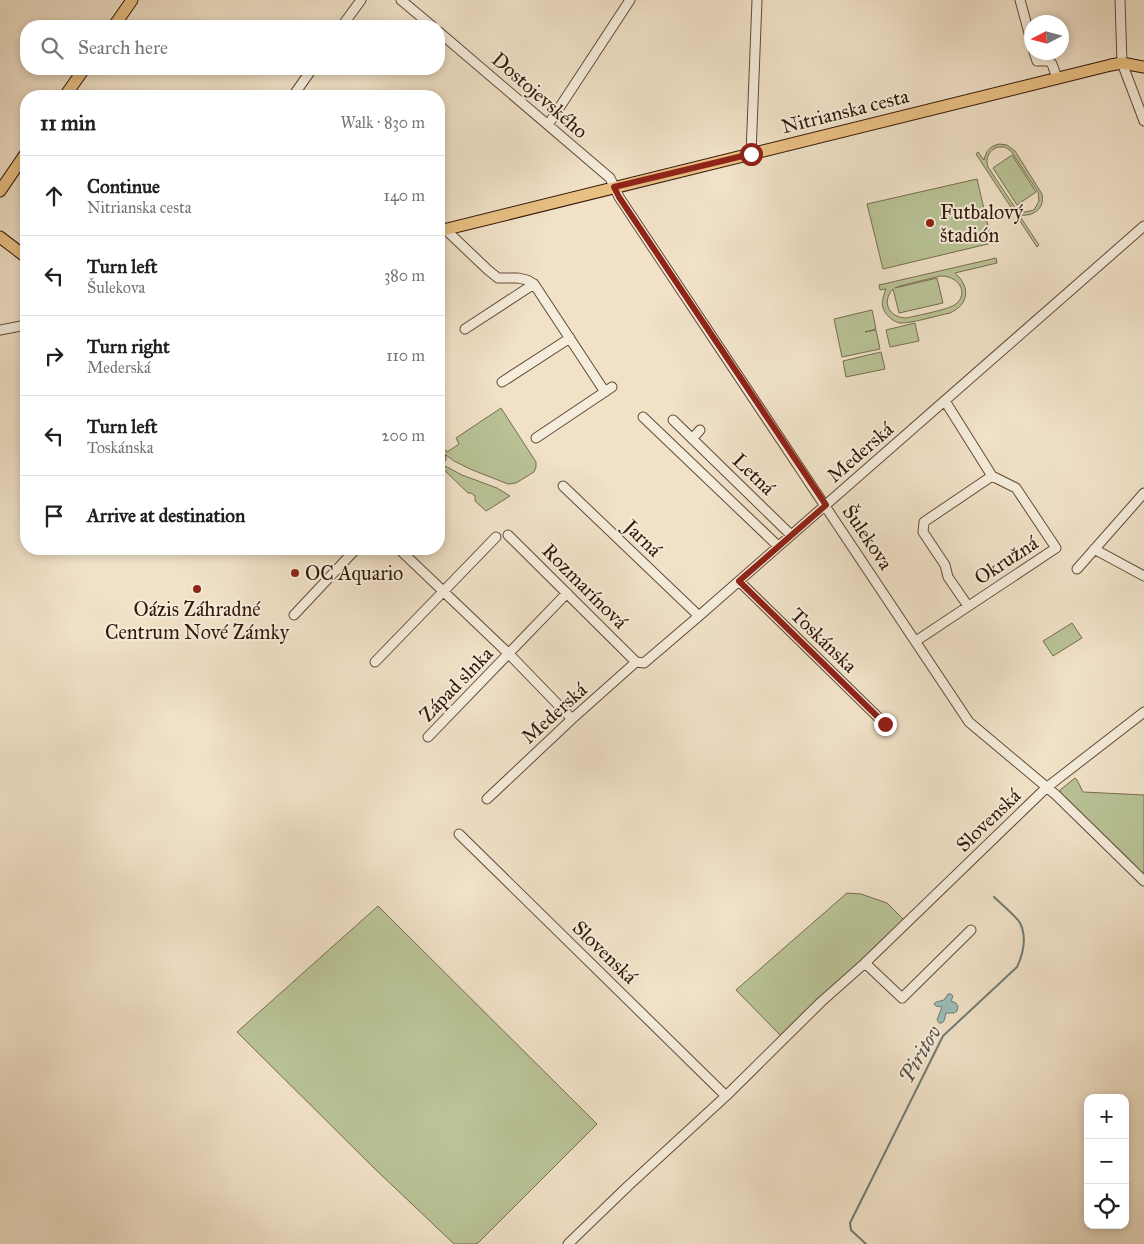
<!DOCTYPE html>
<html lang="en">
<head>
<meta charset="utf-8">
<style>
	:root { --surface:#fff; --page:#f2f2f2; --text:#202124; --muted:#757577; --line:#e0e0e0 }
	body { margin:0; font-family:"IM FELL Great Primer",serif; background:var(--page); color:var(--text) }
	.controls { position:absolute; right:15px; bottom:15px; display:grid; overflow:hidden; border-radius:10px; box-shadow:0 2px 8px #0003 }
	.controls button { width:45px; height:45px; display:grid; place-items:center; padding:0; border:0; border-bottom:1px solid var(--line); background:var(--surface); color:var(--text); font:25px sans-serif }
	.compass { position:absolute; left:1024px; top:15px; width:45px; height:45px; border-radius:50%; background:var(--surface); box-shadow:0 2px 8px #0003; rotate:264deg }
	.stop { position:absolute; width:15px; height:15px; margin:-11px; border:4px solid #8f2418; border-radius:50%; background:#fff }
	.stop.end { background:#8f2418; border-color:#fff; box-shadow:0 1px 5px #0008 }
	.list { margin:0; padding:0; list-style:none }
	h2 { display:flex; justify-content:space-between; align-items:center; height:65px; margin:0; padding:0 20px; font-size:21px }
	h2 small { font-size:16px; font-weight:400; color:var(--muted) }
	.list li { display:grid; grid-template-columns:32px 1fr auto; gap:15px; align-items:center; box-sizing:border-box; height:80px; padding:0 20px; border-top:1px solid var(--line) }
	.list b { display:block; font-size:19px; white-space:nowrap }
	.list p { margin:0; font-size:16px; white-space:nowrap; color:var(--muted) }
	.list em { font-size:16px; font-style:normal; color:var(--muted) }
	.icon { flex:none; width:28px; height:28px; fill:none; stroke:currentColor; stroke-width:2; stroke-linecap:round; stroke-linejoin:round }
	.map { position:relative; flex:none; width:1144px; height:1244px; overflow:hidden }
	.search { position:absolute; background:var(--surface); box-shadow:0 2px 8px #0003; left:20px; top:20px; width:425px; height:55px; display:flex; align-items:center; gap:12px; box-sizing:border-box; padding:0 18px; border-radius:20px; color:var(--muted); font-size:19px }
	.panel { position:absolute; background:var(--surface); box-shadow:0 2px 8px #0003; left:20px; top:90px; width:425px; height:465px; border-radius:20px }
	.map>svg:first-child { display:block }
</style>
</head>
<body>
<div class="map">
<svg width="1144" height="1244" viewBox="0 0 1144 1244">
	<rect width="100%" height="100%" fill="#f0e1c7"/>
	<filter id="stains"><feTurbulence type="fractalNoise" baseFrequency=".004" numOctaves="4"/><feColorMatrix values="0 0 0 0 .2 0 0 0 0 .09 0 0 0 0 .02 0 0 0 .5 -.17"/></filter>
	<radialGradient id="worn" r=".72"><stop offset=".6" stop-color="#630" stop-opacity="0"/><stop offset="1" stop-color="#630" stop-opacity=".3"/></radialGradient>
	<path fill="#b9c396" stroke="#766d4e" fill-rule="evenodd" d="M999 144 1007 145 1015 151 1042 194C1045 209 1033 217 1019 215L1039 245 1037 247 976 154 978 152 984 160C986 151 990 146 999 144ZM998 147H1005L1011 151 1038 192 1039 201 1034 210 1025 212 1016 209 988 167C985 158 989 150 998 147Z
		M1012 155 1036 192 1017 205 993 168Z
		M977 179 992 243 883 269 867 204Z
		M996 258 997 263 955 273C970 286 970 304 950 313 939 315 910 324 900 323 894 322 888 317 885 312 880 304 883 297 886 289L880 290 879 285ZM940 276C957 275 970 292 956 304 948 310 918 315 907 318 889 318 881 302 893 289L899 313 943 303 937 278 895 288 900 286Z
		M872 310 876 329 865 332 876 330 880 349 842 357 834 319Z
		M915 323 919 341 890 347 886 330Z
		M881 352 885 369 846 377 843 361Z
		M501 408 536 462V467L534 472 516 483 508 484 470 469 454 461 439 450V441L447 452 459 444 456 438Z
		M439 465H442L447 467 462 475 497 488 510 496 486 511 475 501V496L471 493H468Z
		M1072 623 1082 638 1053 656 1043 641Z
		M1075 778 1077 780 1083 792 1144 795V877L1061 794 1060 790Z
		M847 893 861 894 887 903 905 921 782 1037 736 990Z
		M378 906 597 1124 477 1244H454L374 1168 237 1032Z"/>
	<path fill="#9abdb9" stroke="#717b72" d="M948 994H951L953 996 951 1001 956 1003 958 1006 957 1011 954 1013H946L944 1021 942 1023H939L937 1020 942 1007 936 1006 934 1004 936 1002 944 1000Z"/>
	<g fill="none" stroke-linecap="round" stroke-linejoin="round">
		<path stroke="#717b72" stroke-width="2" d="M866 1244 851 1230 850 1223 943 1036 1017 967C1023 954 1027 937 1020 923 1017 917 1000 903 994 897"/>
		<g stroke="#624a37" stroke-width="11">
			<path id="minor" d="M401 0 432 26
				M1020 0 1032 44
				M1120 0 1122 63 1144 121
				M342 26 361 0
				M439 32 610 178 619 197 969 722 1056 795 1144 881
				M1034 52 1037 61H1049L1052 64 1057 78
				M293 96 312 69
				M548 125 630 0
				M751 154 757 0
				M446 230 488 270 498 278H518L527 280 534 284 605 392
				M465 329 534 284
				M0 330 26 325
				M502 382 570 338
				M643 417 778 546
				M673 420 791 535
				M536 438 612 387
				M692 439 700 430
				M439 460 441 458
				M563 486 699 616
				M508 535 636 662
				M399 549 509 654 572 719
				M1094 549 1144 576
				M1077 569 1144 493
				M739 581 885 724
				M968 606 948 577 945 565 923 532 924 522 992 476
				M294 615 356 549
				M916 641 1056 548 1016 488 992 476 945 401
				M375 662 496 537
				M428 737 567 593
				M487 799 572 719 636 662 644 663 699 616 1144 226
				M459 834 726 1096
				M865 963 902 998 971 930
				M568 1244 628 1186 726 1096 821 1002 865 963 1046 788 1144 712"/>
		</g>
		<g stroke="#331707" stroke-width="13">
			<path id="major" d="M114 26 132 0
				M65 96 84 69
				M0 191 26 153
				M439 231 1111 65 1122 63 1144 67
				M0 237 26 257"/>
		</g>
		<use href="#minor" stroke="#f5ecdb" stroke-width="9"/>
		<use href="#major" stroke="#e8c084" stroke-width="11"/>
	</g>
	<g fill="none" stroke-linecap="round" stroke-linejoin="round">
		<path stroke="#8f2418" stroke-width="6" d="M751 154 614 187 619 197 826 505 739 581 885 724"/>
	</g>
	<g fill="#8f2418" stroke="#f5ecdb" stroke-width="2">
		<circle cx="930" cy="223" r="5"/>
		<circle cx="295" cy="573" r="5"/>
		<circle cx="197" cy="589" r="5"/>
	</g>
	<g text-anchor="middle" stroke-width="4" stroke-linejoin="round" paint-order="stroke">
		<g font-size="20" fill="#331707" stroke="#f5ecdb">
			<text transform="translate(540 95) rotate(41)" y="7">Dostojevského</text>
			<text transform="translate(845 111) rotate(-14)" y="7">Nitrianska cesta</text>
			<text transform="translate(860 452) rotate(-41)" y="7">Mederská</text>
			<text transform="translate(754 474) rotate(44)" y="7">Letná</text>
			<text transform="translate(868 537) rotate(56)" y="7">Šulekova</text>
			<text transform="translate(643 538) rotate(44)" y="7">Jarná</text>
			<text transform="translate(1006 560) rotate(-33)" y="7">Okružná</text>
			<text transform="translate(585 586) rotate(45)" y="7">Rozmarínová</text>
			<text transform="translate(824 640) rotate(44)" y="7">Toskánska</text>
			<text transform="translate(456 684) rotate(-46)" y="7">Západ slnka</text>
			<text transform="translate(554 713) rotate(-42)" y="7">Mederská</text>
			<text transform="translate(988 820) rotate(-44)" y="7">Slovenská</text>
			<text transform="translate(605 952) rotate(44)" y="7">Slovenská</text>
		</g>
		<g font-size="20" fill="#331707" stroke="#f5ecdb" text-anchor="start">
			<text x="940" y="219">Futbalový<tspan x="940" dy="23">štadión</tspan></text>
			<text x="305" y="580">OC Aquario</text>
			<text x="197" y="616" text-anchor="middle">Oázis Záhradné<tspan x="197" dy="23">Centrum Nové Zámky</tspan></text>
		</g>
		<g font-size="21" font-style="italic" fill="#575145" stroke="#f5ecdb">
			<text transform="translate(920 1054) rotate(-60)" y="7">Piritov</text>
		</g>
	</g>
	<rect width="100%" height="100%" filter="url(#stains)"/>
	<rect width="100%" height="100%" fill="url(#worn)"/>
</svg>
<div class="controls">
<button>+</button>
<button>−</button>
<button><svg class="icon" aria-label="locate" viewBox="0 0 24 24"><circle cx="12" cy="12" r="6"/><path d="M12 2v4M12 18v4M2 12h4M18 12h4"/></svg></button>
</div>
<svg class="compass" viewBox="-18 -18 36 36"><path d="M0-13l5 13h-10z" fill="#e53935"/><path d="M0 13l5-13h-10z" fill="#757577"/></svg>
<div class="stop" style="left:751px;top:154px"></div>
<div class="stop end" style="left:885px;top:724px"></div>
<div class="search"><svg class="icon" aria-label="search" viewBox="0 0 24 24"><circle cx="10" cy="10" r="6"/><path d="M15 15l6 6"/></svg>Search here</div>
<section class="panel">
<h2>11 min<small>Walk · 830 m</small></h2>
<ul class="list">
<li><svg class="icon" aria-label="ahead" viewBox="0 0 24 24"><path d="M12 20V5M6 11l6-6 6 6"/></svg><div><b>Continue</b><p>Nitrianska cesta</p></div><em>140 m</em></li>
<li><svg class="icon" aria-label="left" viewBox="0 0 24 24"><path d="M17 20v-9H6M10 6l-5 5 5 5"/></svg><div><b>Turn left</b><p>Šulekova</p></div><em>380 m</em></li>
<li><svg class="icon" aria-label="right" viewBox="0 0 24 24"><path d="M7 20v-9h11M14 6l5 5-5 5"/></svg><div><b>Turn right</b><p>Mederská</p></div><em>110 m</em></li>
<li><svg class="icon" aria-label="left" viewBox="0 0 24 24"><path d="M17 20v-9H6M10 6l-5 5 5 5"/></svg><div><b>Turn left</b><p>Toskánska</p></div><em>200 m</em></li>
<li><svg class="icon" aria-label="arrive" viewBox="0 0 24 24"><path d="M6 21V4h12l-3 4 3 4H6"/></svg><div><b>Arrive at destination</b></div></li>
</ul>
</section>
</div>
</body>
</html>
